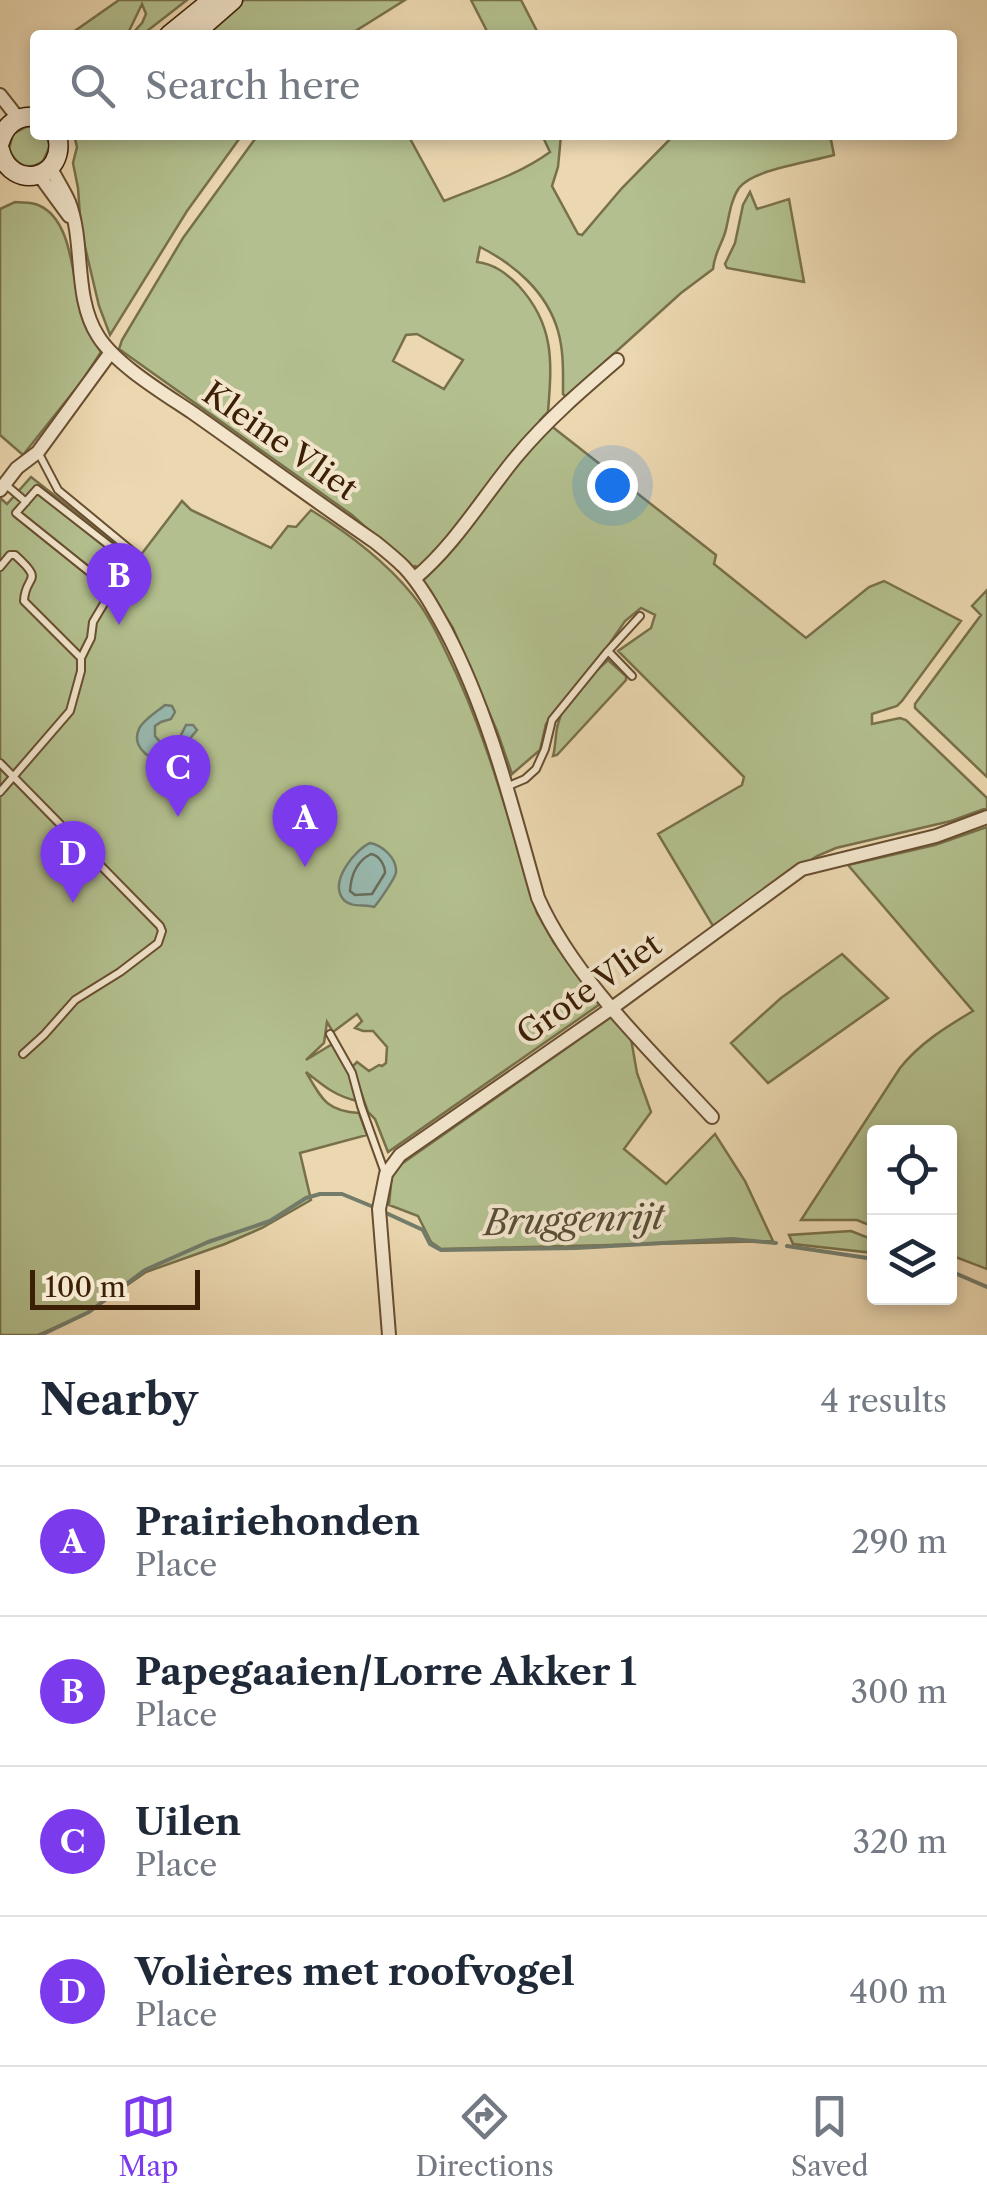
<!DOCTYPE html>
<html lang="en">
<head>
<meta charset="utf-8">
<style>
	:root { --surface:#fff; --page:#f2f2f3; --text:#1f2937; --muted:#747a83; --line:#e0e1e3; --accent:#7c3aed }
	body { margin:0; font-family:"Libre Caslon Text",serif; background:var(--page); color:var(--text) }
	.controls { position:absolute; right:30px; bottom:30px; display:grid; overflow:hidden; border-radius:10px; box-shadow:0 5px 15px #0003 }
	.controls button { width:90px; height:90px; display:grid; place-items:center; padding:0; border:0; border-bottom:2px solid var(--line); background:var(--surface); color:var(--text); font:50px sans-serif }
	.scale { position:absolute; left:30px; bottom:25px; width:170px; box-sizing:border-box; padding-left:10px; border:5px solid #3c2005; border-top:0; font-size:28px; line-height:35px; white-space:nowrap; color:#3c2005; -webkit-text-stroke:8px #f2e5cc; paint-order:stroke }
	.you { position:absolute; left:612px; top:485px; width:35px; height:35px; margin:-25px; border:8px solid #fff; border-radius:50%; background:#1a73e8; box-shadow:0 0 0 15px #1a73e833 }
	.badge { display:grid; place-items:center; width:65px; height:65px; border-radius:50%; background:var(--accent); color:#fff; font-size:32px; font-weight:700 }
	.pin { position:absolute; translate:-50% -82px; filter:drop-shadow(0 2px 5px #0008) }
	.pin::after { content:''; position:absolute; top:52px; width:35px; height:30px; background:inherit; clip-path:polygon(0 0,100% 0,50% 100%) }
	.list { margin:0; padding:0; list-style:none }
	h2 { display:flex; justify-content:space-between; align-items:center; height:130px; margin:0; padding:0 40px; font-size:42px }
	h2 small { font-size:32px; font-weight:400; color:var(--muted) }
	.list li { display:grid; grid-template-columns:65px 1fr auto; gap:30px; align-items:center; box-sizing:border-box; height:150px; padding:0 40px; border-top:2px solid var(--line) }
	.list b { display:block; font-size:38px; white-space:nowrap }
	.list p { margin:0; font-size:32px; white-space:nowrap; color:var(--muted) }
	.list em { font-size:32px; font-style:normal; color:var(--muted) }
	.icon { flex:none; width:55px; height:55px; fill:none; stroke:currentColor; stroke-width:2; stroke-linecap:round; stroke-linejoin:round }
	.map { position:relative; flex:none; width:987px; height:1335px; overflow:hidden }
	.search { position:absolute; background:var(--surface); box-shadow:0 5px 15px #0003; left:30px; right:30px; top:30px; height:110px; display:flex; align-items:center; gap:25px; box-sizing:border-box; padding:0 35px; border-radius:10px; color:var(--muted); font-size:38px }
	.sheet { height:730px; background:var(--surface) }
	nav { display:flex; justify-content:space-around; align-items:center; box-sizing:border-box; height:140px; border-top:2px solid var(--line); background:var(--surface); font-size:28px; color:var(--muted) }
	nav a { display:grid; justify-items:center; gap:5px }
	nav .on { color:var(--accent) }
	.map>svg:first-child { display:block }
</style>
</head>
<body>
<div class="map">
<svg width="987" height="1335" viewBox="0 0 987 1335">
	<rect width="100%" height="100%" fill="#ebd7b0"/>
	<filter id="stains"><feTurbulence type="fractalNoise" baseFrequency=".002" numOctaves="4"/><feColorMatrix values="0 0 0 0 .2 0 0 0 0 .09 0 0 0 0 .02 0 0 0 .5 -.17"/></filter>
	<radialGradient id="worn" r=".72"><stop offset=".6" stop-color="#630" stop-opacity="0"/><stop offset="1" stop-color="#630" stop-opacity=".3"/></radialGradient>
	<path fill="#b3bf8e" stroke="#78704a" stroke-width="2.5" fill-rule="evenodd" d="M119 0H187L142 35H131L142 23 146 14 142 4 129 31 123 35H69Z
		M244 0H405L349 35H205Z
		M471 0H521L539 35H489Z
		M28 126 35 127V135H46L50 146 43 161C28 172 16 165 9 149L13 134Z
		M74 135H242L187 211 110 335 99 306 81 230 78 188 73 163 77 147Z
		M258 135H408L444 201C480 186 517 176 550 152L542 135H561L558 167 552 186 578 234 582 235 622 188 674 135H830L834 155C811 162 753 169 739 188 730 201 729 219 725 233 720 248 715 252 713 269L681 293 566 397 563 394C563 373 564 352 558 331 547 292 514 264 480 247L477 262C494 264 506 273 518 285 555 325 552 362 548 412L540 420 543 424 421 569 415 566 411 568 352 515 119 349 122 340 183 238ZM417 334 463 360 444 389 393 361 406 335Z
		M750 192 757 209 789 199 804 282 727 268 725 264 735 243 743 205Z
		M15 202C22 203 31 202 38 205 73 219 72 279 81 310 85 326 91 338 101 352L82 381 23 455 0 435V209Z
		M550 425 716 555 714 564 806 638 869 587 884 581 961 621 902 701 897 706 872 714V724L900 718 906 720 987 798V808L951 821 836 848 817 856 713 926 658 834 742 785 744 777 618 651 651 628 655 615 641 608 625 621 599 659 546 724 540 750 512 774 497 731 453 628 421 579Z
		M31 477 137 560 182 501 191 510 271 548 288 526 296 527 311 510C348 533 383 559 411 593 426 611 436 631 446 652 487 734 510 825 537 913L554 943 603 1002 388 1152 375 1119 368 1112 352 1067 357 1062 369 1071 379 1065 382 1066 386 1063 387 1047 373 1031H363L355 1028 362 1021 357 1014 333 1032 327 1022 324 1043 306 1060 334 1043 349 1074 358 1101C336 1097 321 1084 306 1072 322 1099 326 1111 359 1113L367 1135 300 1153 311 1200 262 1228 225 1244 146 1272 84 1315 38 1335H0V498L7 504Z
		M987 590V777L915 708V704L981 615 972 606Z
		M608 660 626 676V680L557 755 553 756C556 746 555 734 558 724 564 698 589 677 608 660Z
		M987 827V1269L950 1255V1132H874V1227L857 1220H801L900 1068C920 1043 946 1027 973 1011L848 865 935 845Z
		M842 954 888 998 768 1083 731 1043 781 998Z
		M614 1015 630 1033 637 1073 651 1112 624 1149 666 1184 715 1134 745 1181 773 1241 441 1249 431 1242 418 1216 389 1205 392 1174 400 1165Z
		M851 1231 874 1240V1253L793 1244 789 1235Z"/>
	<path fill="#98b9af" stroke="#737c6b" stroke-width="2.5" d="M165 705 172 706 175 712 171 719 161 722 155 726V736L163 745C178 748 180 736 186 725H193L197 730 188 741 185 755 169 764C154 762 130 749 139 729 143 720 158 711 165 705Z
		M370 843C382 845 397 858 396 872 396 877 378 903 374 907 364 904 350 908 343 899 329 881 355 850 370 843Z"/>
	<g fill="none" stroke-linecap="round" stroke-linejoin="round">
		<path stroke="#6a6c5a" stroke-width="2.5" d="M371 854C379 855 385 865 385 873L372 894 355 895 350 891C351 875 357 861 371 854Z"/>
		<path stroke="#737c6b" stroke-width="4" d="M386 1213 423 1230 430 1244 441 1250 576 1248 732 1239 776 1243
			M787 1246 874 1259
			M950 1271 987 1287
			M41 1335 89 1312 145 1270 208 1242 270 1221 306 1198 320 1194H342L376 1208"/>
		<g stroke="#684e30" stroke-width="10">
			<path id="lane" d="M5 484 26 502
				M0 567 10 555H15C46 583 25 574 24 601L81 658
				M112 590 16 513 37 489 133 564
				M608 651 632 676
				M0 763 160 926 162 931 158 943 120 972 75 1000 44 1035 23 1054
				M506 787 525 779 536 769 545 749 552 720 608 651 640 616
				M0 792 70 711 81 671V658L91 638 93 622 112 590 138 556 58 490 38 452
				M330 1034 352 1073 361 1106 385 1173"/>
		</g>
		<g stroke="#684e30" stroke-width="16">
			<path id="street" d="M0 95 18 118
				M51 168C56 179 64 190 69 202 85 243 73 297 98 336 116 365 165 394 193 413 254 456 314 500 375 542 385 550 395 558 404 567 421 585 434 609 446 631 490 715 512 807 538 898 574 979 652 1052 712 1117
				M39 175 69 216
				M0 490 17 468 38 452 111 352
				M414 579C455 545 483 497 517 456 547 420 582 390 617 360
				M389 1335 379 1209 386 1174 400 1155 612 1008 802 869 936 836 987 817"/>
		</g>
		<g stroke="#3c2005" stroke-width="21">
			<path id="secondary" d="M169 35 212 0
				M193 35 233 0
				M0 142C5 125 17 115 35 117
				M0 150C11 193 68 179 57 135"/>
		</g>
		<use href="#lane" stroke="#f2e5cc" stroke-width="6"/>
		<use href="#street" stroke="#f2e5cc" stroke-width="12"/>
		<use href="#secondary" stroke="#f2e5cc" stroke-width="18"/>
	</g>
	<g text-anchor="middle" stroke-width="8" stroke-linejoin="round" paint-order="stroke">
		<g font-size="32" fill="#3c2005" stroke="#f2e5cc">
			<text transform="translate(280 441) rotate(35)" y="11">Kleine Vliet</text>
			<text transform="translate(589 989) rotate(-35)" y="11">Grote Vliet</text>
		</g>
		<g font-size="35" font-style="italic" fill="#584e38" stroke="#f2e5cc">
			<text transform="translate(574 1220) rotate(-2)" y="12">Bruggenrijt</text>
		</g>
	</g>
	<rect width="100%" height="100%" filter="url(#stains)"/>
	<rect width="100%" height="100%" fill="url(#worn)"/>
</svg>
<div class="controls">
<button><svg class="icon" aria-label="locate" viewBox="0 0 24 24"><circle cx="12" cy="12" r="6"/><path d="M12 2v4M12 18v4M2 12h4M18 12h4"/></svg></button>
<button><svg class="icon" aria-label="layers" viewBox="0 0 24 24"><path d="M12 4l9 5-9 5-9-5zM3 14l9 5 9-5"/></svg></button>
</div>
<div class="scale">100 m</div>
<div class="you"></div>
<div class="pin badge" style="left:305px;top:867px">A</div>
<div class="pin badge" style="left:119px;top:625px">B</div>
<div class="pin badge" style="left:178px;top:817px">C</div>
<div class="pin badge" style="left:73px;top:903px">D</div>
<div class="search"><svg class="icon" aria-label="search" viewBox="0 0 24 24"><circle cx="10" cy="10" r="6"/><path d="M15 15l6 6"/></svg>Search here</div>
</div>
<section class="sheet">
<h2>Nearby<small>4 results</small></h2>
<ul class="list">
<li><span class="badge">A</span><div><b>Prairiehonden</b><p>Place</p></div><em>290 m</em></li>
<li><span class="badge">B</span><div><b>Papegaaien/Lorre Akker 1</b><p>Place</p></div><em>300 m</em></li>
<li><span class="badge">C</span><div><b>Uilen</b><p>Place</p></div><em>320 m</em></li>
<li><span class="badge">D</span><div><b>Volières met roofvogel</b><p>Place</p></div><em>400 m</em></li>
</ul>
</section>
<nav>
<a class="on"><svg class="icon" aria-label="map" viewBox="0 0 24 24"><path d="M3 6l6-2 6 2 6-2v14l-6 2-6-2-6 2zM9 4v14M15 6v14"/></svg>Map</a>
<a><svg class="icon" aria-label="directions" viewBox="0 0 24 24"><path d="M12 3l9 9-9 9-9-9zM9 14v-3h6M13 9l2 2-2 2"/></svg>Directions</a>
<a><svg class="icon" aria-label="saved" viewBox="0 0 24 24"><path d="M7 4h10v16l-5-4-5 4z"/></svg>Saved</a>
</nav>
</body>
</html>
